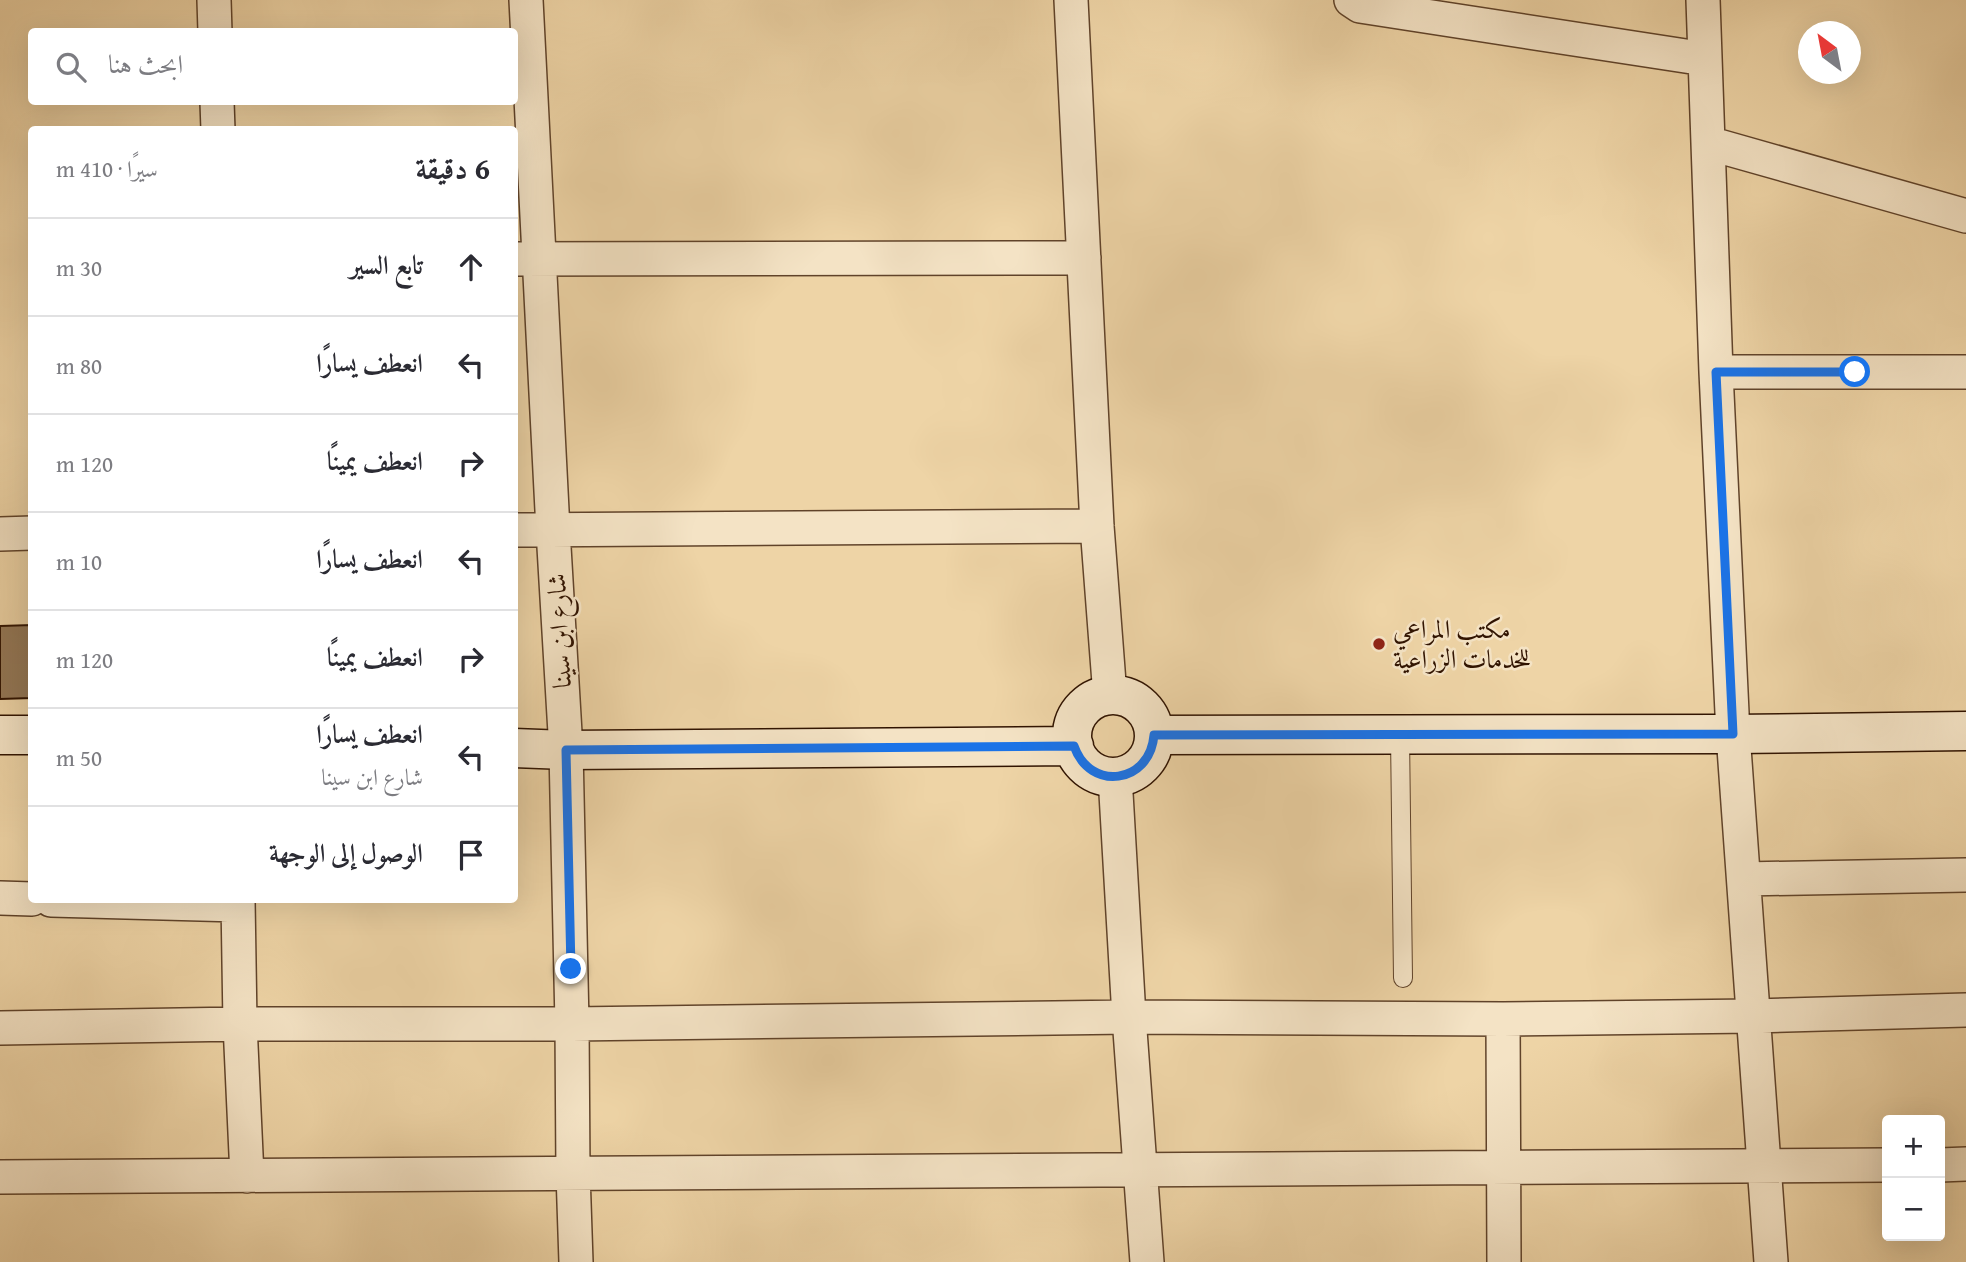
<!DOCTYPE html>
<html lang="ar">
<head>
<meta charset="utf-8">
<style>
	:root { --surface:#fff; --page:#f2f2f3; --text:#2b2b33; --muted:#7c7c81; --line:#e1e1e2 }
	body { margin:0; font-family:"Gentium Book Plus",Amiri,serif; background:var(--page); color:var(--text); direction:rtl }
	.controls { position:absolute; right:21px; bottom:21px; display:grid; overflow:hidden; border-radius:7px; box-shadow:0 7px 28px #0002 }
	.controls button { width:63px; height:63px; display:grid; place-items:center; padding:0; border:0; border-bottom:2px solid var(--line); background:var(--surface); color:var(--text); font:35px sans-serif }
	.compass { position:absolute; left:1798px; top:21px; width:63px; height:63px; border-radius:50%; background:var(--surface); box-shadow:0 7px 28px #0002; rotate:328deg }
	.stop { position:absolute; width:21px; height:21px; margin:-16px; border:5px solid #1a73e8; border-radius:50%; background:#fff }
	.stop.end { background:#1a73e8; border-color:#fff; box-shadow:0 2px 7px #0008 }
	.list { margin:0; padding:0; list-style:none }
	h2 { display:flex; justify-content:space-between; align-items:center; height:91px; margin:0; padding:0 28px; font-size:30px }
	h2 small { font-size:23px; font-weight:400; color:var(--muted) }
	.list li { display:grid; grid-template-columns:46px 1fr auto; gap:21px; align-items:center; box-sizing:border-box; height:98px; padding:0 28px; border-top:2px solid var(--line) }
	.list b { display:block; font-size:26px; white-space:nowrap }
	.list p { margin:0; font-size:23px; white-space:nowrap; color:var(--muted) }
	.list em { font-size:23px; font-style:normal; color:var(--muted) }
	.icon { flex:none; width:38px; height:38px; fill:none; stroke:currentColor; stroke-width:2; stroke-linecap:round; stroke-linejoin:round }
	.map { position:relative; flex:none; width:1966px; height:1262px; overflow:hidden; direction:ltr }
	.search { position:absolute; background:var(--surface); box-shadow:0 7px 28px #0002; left:28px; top:28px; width:490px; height:77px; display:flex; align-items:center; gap:18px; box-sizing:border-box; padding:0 24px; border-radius:7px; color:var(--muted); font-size:26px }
	.panel { position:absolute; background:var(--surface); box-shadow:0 7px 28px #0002; left:28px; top:126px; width:490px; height:777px; border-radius:7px; direction:rtl }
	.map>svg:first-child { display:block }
</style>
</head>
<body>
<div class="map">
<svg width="1966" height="1262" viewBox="0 0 1966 1262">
	<rect width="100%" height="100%" fill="#eed4a6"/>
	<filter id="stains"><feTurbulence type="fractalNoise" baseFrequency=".00286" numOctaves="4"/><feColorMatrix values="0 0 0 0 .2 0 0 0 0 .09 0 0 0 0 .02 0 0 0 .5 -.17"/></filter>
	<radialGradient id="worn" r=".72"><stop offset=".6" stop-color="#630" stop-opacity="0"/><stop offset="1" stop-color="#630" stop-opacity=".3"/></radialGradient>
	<path fill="#937756" stroke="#301300" stroke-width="2" d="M32 625V698L0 699V626Z"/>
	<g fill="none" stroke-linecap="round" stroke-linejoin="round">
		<g stroke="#60432a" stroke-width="20">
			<path id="lane" d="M1400 735 1403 978"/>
		</g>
		<g stroke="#60432a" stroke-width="36">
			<path id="street" d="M214 0 215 32
				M526 0 553 530 566 750 572 1024 573 1173 576 1262
				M1071 0 1097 526 1110 696
				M1351 0 1360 6 1705 59
				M1703 0 1716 372 1733 734 1771 1262
				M217 102 218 130
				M1708 143 1966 216
				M514 259 1084 258
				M1716 372H1966
				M514 530 1097 526
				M0 534 32 533
				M1115 776 1129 1017 1147 1262
				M1744 879 1966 875
				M0 898 32 899
				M51 900 238 905
				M238 900 240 1024 247 1176
				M1503 1019 1504 1262
				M0 1028 240 1024H572L1129 1017 1503 1019 1753 1016 1966 1010
				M1940 1165 1966 1164
				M0 1177 1887 1165"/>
		</g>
		<g stroke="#301300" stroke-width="41">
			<path id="secondary" d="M1072 736a41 41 0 1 1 82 0a41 41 0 1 1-82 0Z
				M0 735H32
				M1154 735 1733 734 1966 731
				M514 748 566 750 1074 746"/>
		</g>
		<use href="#lane" stroke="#f4e3c5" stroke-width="18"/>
		<use href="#street" stroke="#f4e3c5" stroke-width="33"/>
		<use href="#secondary" stroke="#f4e3c5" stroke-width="38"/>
	</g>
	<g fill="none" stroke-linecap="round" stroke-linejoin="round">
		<path stroke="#1a73e8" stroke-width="9" d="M571 969 566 750 1074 746C1090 792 1150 784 1154 735L1733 734 1716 372H1855"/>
	</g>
	<circle fill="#8f2418" stroke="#f4e3c5" stroke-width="2.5" cx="1379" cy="644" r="7"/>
	<g text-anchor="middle" stroke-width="5" stroke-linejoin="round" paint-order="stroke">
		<g font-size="26" fill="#301300" stroke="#f4e3c5" text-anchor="start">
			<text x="1393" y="638">مكتب المراعي<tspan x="1393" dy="30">للخدمات الزراعية</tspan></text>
		</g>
		<g font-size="26" fill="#301300" stroke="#f4e3c5">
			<text transform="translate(559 631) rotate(-93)" y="9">شارع ابن سينا</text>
		</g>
	</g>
	<rect width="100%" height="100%" filter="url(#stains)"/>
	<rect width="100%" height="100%" fill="url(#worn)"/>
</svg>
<div class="controls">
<button>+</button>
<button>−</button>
</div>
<svg class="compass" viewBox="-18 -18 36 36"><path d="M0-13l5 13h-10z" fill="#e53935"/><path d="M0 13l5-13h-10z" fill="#7c7c81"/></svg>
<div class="stop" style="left:1855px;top:372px"></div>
<div class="stop end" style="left:571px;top:969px"></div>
<div class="search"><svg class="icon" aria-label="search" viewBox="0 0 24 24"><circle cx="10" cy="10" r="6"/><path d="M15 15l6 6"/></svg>ابحث هنا</div>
<section class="panel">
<h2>6 دقيقة<small>سيرًا · 410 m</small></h2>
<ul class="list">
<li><svg class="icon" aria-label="ahead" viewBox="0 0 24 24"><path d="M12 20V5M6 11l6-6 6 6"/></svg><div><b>تابع السير</b></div><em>30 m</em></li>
<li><svg class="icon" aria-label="left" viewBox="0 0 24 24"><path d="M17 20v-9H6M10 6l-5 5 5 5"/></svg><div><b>انعطف يسارًا</b></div><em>80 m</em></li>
<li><svg class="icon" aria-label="right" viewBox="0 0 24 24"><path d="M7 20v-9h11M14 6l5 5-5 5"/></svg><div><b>انعطف يمينًا</b></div><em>120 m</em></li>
<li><svg class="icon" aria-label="left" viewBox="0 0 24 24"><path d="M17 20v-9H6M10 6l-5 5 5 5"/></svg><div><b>انعطف يسارًا</b></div><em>10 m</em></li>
<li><svg class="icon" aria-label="right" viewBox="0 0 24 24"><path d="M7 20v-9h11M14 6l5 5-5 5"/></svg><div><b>انعطف يمينًا</b></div><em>120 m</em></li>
<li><svg class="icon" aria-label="left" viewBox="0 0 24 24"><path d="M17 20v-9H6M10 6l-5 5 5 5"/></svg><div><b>انعطف يسارًا</b><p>شارع ابن سينا</p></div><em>50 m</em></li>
<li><svg class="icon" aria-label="arrive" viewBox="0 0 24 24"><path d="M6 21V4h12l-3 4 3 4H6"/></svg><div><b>الوصول إلى الوجهة</b></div></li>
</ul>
</section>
</div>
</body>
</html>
